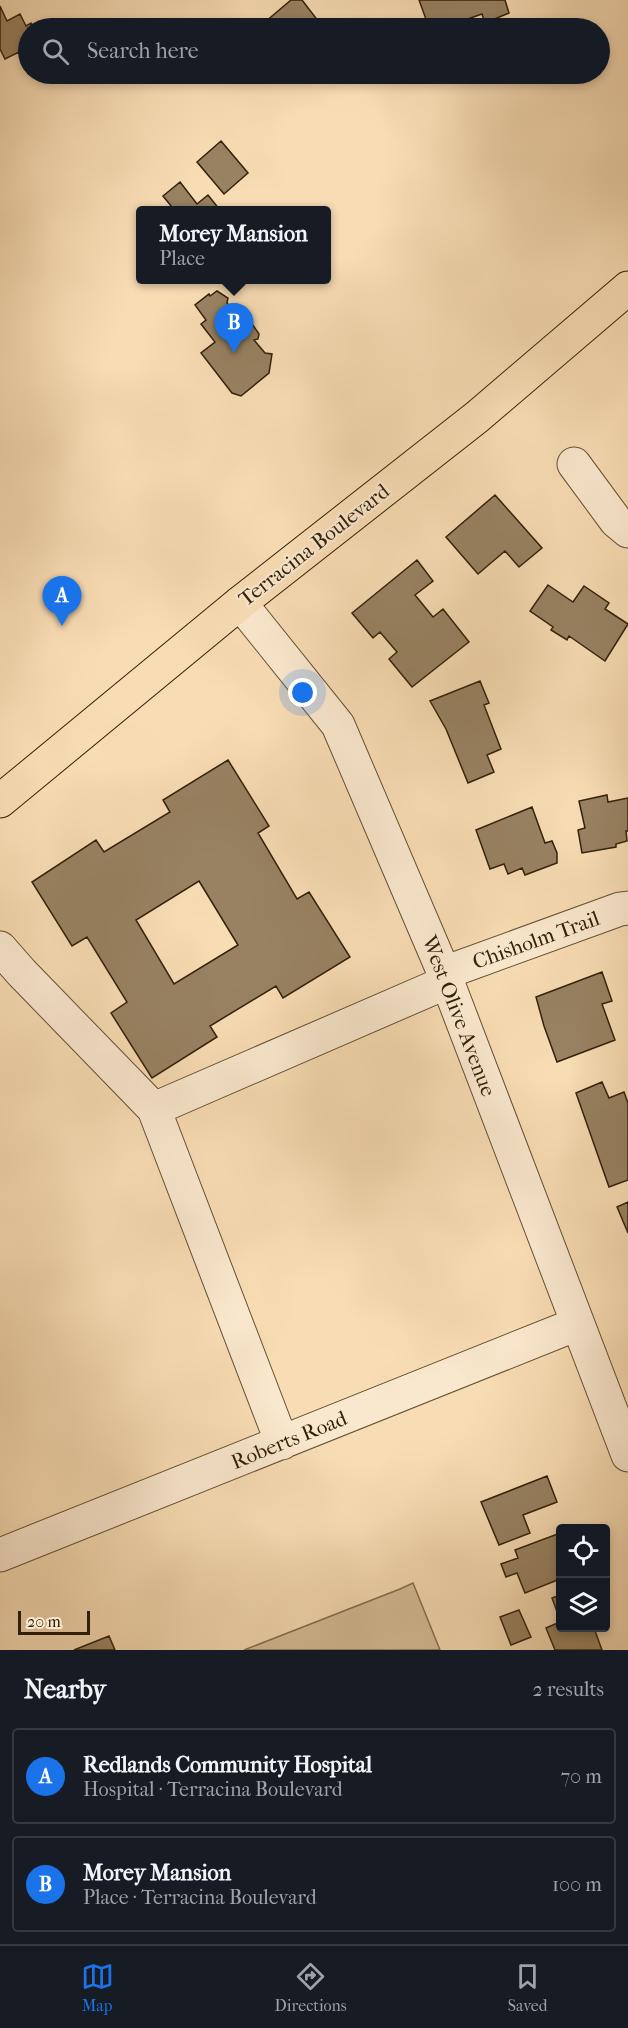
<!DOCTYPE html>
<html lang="en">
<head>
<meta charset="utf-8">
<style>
	:root { --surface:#171b24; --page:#20242c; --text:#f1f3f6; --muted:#9ea1a6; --line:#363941; --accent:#1a73e8 }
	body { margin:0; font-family:"IM FELL French Canon",serif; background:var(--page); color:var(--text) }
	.controls { position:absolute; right:18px; bottom:18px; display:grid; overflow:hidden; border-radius:6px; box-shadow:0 3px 9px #0003 }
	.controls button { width:54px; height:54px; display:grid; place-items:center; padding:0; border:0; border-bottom:2px solid var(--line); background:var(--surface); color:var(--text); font:30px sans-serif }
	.scale { position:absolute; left:18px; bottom:15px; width:72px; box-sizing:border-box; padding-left:6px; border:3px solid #31210a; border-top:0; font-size:16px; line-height:21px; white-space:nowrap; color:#31210a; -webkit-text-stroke:4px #fae8ce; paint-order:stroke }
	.you { position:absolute; left:303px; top:693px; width:21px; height:21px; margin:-15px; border:4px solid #fff; border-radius:50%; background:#1a73e8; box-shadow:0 0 0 9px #1a73e833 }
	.badge { display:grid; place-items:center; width:39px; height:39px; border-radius:50%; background:var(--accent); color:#fff; font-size:20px; font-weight:700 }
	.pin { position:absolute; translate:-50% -50px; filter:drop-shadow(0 2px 3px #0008) }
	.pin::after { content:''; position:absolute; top:32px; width:21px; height:18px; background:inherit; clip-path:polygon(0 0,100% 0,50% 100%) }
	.popup { position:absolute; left:136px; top:206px; width:195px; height:78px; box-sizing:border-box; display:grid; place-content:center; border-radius:6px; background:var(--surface); filter:drop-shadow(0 2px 4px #0005); font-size:20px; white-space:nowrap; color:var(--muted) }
	.popup b { font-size:22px; color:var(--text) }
	.popup::after { content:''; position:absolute; left:50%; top:100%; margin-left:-12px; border:12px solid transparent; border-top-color:var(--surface) }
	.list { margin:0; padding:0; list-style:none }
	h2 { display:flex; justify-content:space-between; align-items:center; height:78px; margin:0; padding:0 24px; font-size:26px }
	h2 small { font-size:20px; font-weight:400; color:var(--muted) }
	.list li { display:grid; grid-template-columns:39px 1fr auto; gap:18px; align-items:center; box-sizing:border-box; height:96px; margin:0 12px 12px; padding:0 12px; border:2px solid var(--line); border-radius:6px }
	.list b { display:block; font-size:22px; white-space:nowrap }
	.list p { margin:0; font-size:20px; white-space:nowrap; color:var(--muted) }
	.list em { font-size:20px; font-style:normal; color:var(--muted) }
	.icon { flex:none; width:33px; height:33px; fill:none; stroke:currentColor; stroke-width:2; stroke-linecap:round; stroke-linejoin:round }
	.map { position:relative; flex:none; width:628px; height:1650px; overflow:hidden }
	.search { position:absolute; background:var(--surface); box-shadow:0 3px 9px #0003; left:18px; right:18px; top:18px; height:66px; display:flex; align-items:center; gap:15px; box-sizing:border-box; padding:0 21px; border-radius:33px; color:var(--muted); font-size:22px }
	.sheet { height:294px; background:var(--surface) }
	nav { display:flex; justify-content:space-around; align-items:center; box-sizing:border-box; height:84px; border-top:2px solid var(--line); background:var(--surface); font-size:16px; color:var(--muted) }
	nav a { display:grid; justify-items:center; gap:3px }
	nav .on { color:var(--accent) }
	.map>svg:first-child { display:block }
</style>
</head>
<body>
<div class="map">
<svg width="628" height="1650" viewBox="0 0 628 1650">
	<rect width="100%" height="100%" fill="#f8dcb4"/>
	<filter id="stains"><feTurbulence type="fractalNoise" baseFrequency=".00333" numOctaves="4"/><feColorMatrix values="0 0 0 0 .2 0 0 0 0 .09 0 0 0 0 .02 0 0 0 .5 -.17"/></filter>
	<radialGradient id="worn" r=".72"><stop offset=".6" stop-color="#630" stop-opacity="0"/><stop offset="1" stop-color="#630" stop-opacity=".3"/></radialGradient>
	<path fill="#d6bc97" stroke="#846e50" stroke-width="1.5" d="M413 1583 440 1650H244L400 1589Z"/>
	<path fill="#988262" stroke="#31210a" stroke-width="1.5" fill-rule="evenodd" d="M291 0H302L322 26 319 28H258Z
		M419 0H505L509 13 485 23 482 14 442 28H408L427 22Z
		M0 6 7 21 20 14 26 26 31 23 33 28H28V58L24 61 19 52 5 59 0 49Z
		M221 141 248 173 224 194 197 162Z
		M180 182 197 204 208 195 220 210H168L172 207 163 196Z
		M217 291 228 298 227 303 241 321 244 319 250 321 259 334 258 339 254 340 265 353 272 354 269 373 241 396 232 393 201 353 215 342 201 324 206 320 195 305 209 294 210 296Z
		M495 495 542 548 519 567 505 551 478 574 446 537Z
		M417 560 433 581 415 595 433 617 443 609 469 642 412 687 389 659 397 652 380 632 373 638 352 613Z
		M548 585 573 602 584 586 609 603 605 609 628 624 605 661 569 636 567 640 551 630 553 627 530 611Z
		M480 681 489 703 484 705 501 749 487 755 494 772 468 783 446 729 430 701Z
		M228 760 269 826 258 833 297 899 309 892 350 957 283 998 276 986 210 1026 217 1037 152 1078 111 1013 127 1002 87 937 72 946 32 882 96 840 104 852 170 812 163 800ZM199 881 238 945 174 984 136 920Z
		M607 795 608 802 628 798V831H626L627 841 616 844V847L582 853 578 830 585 828 579 801Z
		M532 807 545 843 552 841 557 853V863L525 875 522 868 508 874 504 864 490 869 476 830Z
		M602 972 612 1001 602 1004 615 1040 557 1062 544 1026 536 997Z
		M602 1082 609 1098 624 1092 628 1103V1180L609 1187 576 1093Z
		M628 1202V1233L617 1207Z
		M547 1476 557 1502 523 1515 530 1533 499 1545 481 1502Z
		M560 1533V1579L525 1593 517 1573 506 1577 501 1564 518 1558 515 1550Z
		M560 1595V1620L552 1598Z
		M519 1610 531 1637 511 1645 500 1617Z
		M560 1622V1628H594L602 1650H555L546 1628Z
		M109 1636 115 1650H74Z"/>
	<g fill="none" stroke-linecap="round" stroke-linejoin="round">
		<g stroke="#635034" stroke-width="35">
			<path id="minor" d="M574 464 616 521 628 531
				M240 603 338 725 444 973 628 1455
				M0 948 22 973 154 1109 447 982
				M444 973 620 909 628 908
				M154 1109 282 1443
				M0 1555 577 1324"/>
		</g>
		<g stroke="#31210a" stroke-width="35">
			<path id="major" d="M0 801 240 603 477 417 628 288"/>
		</g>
		<use href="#minor" stroke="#fae8ce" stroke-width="33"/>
		<use href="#major" stroke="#f8dcb4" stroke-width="33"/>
	</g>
	<g text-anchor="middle" stroke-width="4.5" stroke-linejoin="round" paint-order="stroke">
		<g font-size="21" fill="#31210a" stroke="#fae8ce">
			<text transform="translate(314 545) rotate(-38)" y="7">Terracina Boulevard</text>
			<text transform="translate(536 940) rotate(-20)" y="7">Chisholm Trail</text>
			<text transform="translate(459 1016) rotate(69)" y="7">West Olive Avenue</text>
			<text transform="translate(289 1440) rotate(-22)" y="7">Roberts Road</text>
		</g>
	</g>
	<rect width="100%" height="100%" filter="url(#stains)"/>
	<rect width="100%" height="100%" fill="url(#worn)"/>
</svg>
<div class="controls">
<button><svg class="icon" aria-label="locate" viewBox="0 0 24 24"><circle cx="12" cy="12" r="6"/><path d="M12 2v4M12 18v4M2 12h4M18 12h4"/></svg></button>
<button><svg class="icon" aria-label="layers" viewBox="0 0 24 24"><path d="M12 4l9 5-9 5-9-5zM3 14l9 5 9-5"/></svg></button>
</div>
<div class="scale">20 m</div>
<div class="you"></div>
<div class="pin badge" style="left:62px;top:626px">A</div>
<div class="pin badge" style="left:234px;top:353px">B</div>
<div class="popup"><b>Morey Mansion</b>Place</div>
<div class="search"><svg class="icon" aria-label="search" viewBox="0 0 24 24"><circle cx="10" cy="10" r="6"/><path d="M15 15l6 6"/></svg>Search here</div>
</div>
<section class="sheet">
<h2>Nearby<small>2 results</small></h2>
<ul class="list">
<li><span class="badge">A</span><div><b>Redlands Community Hospital</b><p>Hospital · Terracina Boulevard</p></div><em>70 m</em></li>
<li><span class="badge">B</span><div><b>Morey Mansion</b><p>Place · Terracina Boulevard</p></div><em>100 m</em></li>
</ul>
</section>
<nav>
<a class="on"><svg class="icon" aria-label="map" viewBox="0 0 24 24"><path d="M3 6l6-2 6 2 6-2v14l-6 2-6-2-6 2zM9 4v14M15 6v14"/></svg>Map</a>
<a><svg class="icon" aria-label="directions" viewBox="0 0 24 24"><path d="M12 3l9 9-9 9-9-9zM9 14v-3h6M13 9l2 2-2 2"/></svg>Directions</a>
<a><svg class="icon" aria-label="saved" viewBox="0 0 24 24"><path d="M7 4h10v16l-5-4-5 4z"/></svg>Saved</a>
</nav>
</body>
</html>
